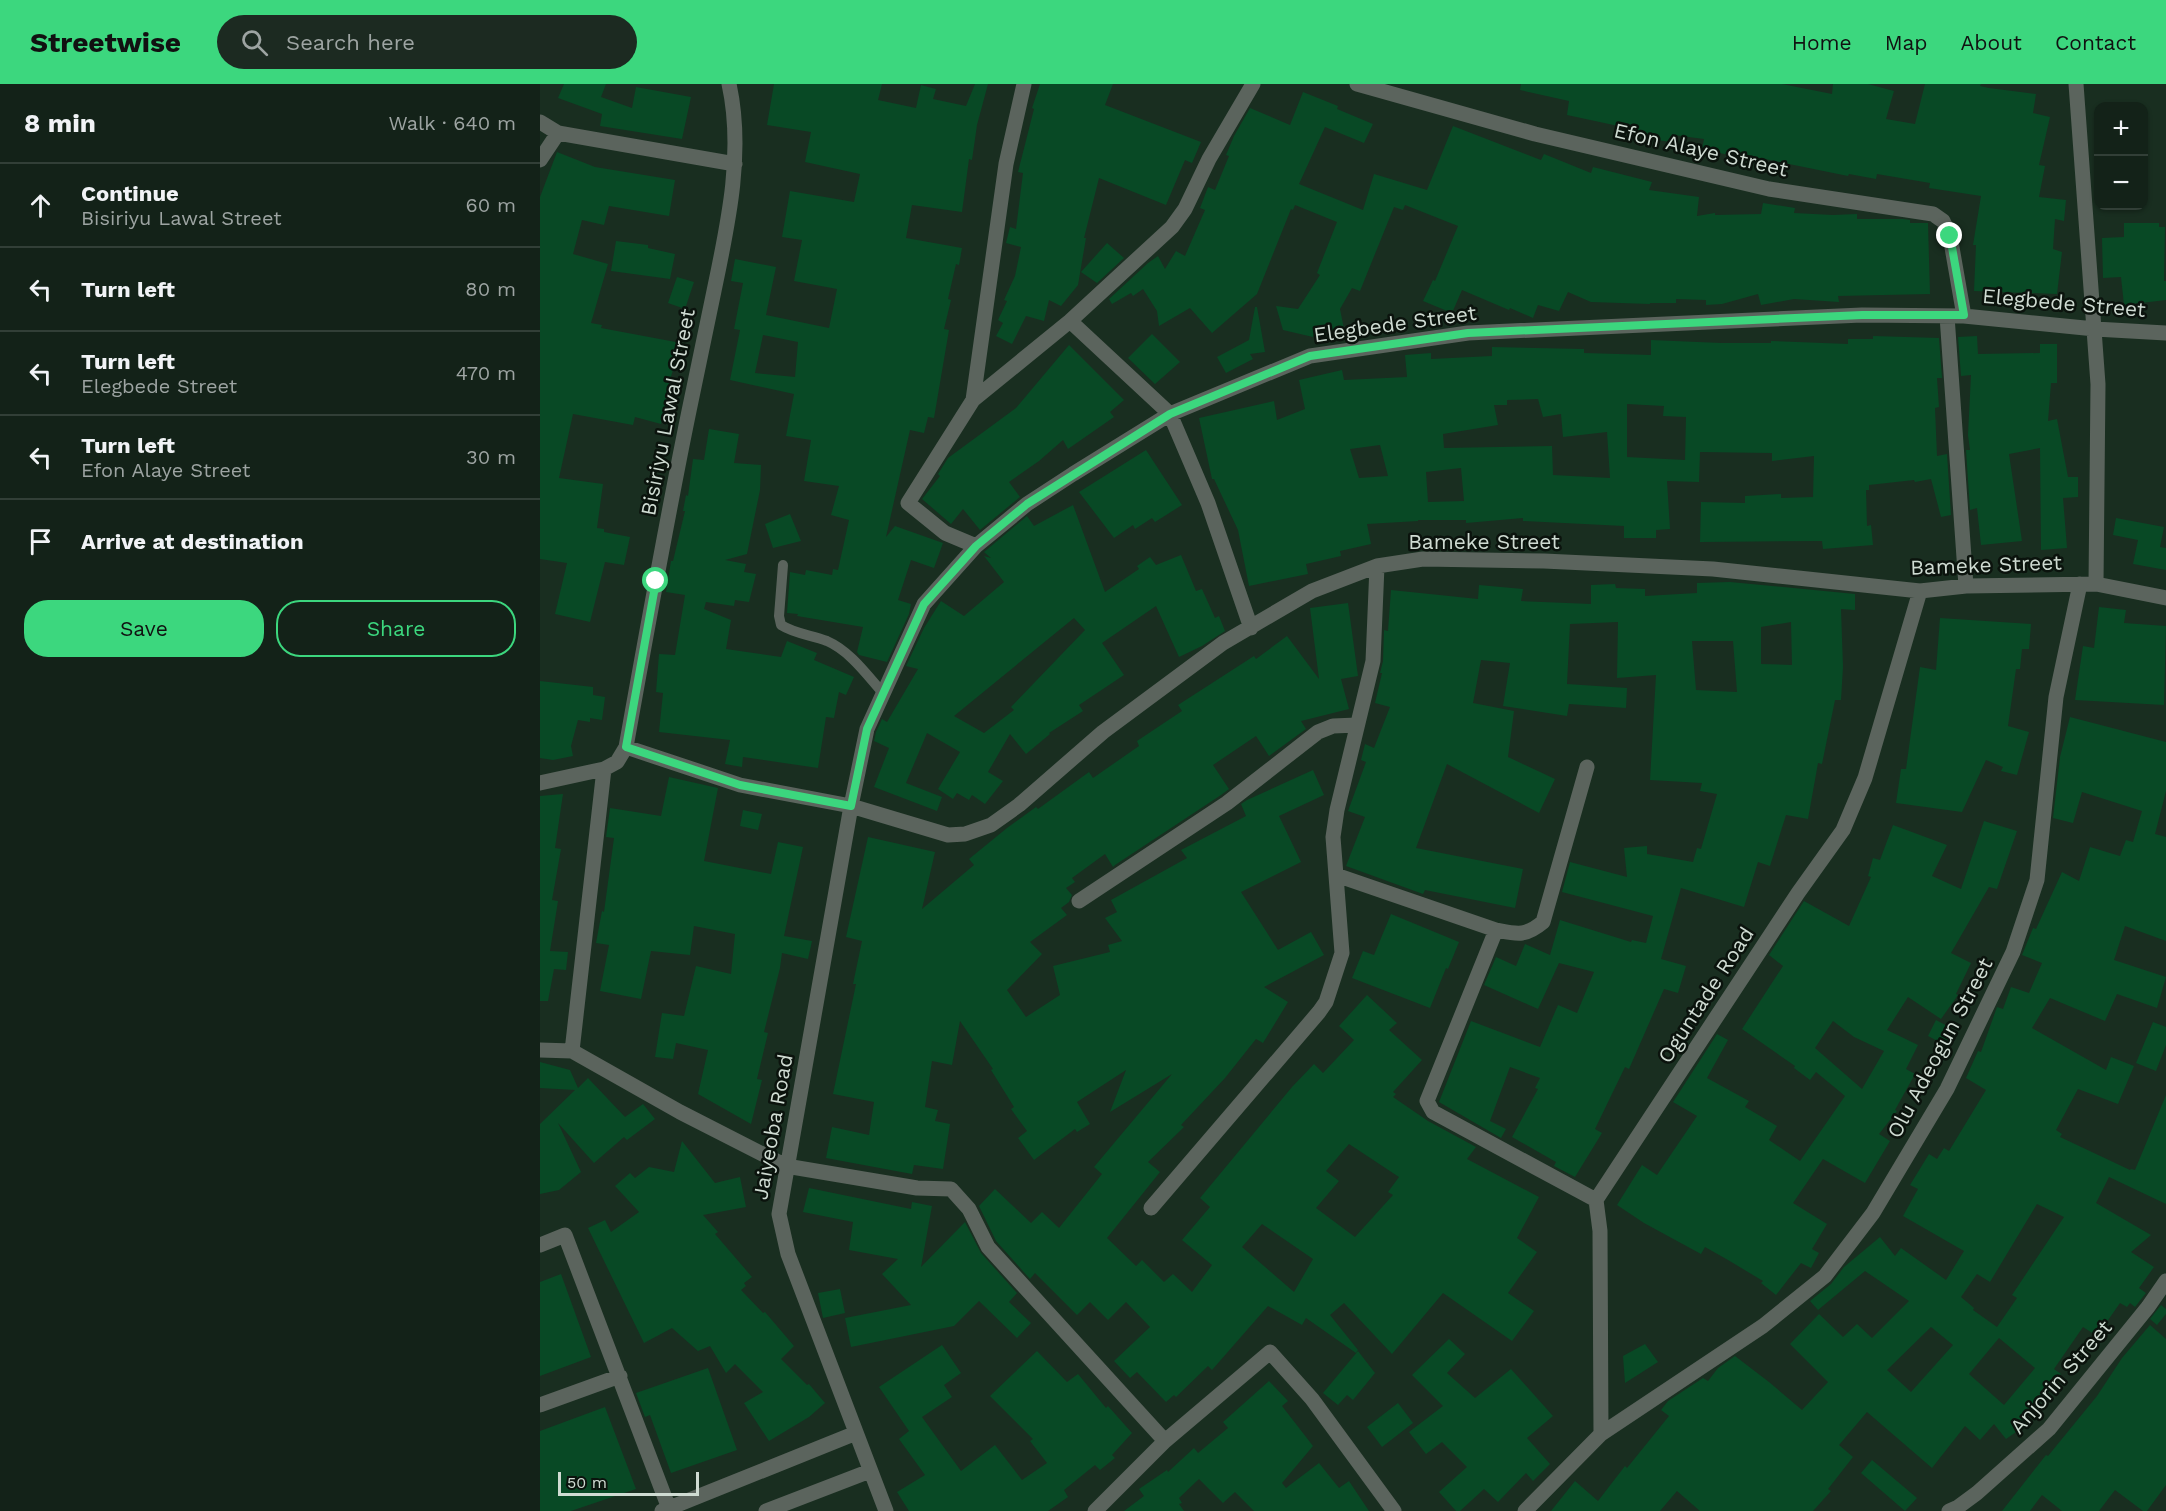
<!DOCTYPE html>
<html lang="en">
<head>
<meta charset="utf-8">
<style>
	:root { --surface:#132218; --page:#1c2a21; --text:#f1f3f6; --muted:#9da4a2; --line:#323f37; --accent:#3cd77e }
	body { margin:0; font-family:"Work Sans",sans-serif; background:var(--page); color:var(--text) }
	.controls { position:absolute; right:18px; top:18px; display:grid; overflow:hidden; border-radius:12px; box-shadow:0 2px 4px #0004 }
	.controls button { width:54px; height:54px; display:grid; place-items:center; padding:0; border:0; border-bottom:2px solid var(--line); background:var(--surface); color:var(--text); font:30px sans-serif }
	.scale { position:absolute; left:18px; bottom:15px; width:141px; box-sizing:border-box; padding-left:6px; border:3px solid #cfdbd2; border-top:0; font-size:16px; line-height:21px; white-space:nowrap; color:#cfdbd2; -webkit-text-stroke:4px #0b130d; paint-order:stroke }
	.stop { position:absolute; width:18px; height:18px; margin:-14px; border:4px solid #3cd77e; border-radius:50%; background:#fff }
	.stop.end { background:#3cd77e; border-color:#fff; box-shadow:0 2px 6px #0008 }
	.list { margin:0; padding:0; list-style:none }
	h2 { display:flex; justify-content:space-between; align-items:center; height:78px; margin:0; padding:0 24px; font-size:26px }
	h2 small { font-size:20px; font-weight:400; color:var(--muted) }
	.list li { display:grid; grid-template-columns:39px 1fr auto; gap:18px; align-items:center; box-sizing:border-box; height:84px; padding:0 24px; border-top:2px solid var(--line) }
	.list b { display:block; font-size:22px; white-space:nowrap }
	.list p { margin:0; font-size:20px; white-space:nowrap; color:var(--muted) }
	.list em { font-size:20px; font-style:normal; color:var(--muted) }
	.actions { display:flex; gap:12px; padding:18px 24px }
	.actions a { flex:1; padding:14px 0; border:2px solid var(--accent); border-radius:24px; text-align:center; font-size:21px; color:var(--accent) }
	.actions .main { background:var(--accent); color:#111 }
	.icon { flex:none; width:33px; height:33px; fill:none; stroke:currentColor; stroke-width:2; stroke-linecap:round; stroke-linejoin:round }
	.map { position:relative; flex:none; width:1626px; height:1427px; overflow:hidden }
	header { display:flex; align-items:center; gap:36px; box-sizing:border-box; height:84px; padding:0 30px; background:var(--accent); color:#111 }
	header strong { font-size:28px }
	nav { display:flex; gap:33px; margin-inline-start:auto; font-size:21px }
	.search { width:420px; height:54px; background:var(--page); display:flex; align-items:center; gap:15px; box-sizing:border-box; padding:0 21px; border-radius:33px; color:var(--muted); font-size:22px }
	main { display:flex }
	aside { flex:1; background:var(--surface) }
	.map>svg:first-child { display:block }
</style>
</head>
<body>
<header>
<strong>Streetwise</strong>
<div class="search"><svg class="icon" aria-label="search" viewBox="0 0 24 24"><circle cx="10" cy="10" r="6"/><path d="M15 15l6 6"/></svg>Search here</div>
<nav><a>Home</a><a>Map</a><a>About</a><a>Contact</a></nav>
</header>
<main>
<aside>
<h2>8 min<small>Walk · 640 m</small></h2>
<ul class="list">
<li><svg class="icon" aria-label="ahead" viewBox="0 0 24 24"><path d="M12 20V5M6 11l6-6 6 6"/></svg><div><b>Continue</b><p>Bisiriyu Lawal Street</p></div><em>60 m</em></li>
<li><svg class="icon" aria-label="left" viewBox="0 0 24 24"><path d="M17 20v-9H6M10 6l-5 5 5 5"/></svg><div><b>Turn left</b></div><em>80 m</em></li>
<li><svg class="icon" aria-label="left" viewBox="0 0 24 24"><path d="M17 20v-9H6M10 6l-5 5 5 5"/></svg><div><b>Turn left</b><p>Elegbede Street</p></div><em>470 m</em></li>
<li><svg class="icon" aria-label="left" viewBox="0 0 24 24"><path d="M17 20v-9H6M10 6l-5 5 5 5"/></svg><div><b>Turn left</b><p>Efon Alaye Street</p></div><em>30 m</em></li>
<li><svg class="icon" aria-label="arrive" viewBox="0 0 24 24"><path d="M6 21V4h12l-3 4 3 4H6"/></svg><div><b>Arrive at destination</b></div></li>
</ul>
<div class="actions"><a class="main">Save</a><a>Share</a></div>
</aside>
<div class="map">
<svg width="1626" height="1427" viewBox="0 0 1626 1427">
	<rect width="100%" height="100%" fill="#192e20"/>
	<path fill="#084925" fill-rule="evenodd" d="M24 0H66L61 13 92 24 96 3 151 13 142 55 60 42 62 30 18 14Z
		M234 0H342L338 16 376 24 381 1 396 5 393 15 426 22 435 0H448L437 41 432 76 429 75 422 128 372 121 366 154 422 164 419 181 416 180 408 215 411 216 404 245 409 246 394 334 388 333 384 349 370 346 346 453 355 442 403 459 394 484 371 476 358 516 371 520 369 530 347 578 319 571 317 568 323 543 257 532 258 530 247 529 250 488 265 491 266 486 292 491 293 485 298 486 309 436 291 431 299 402 264 397 271 356 246 352 254 310 190 296 200 246 194 245 203 199 191 197 195 175 236 183 226 231 289 244 297 205 254 197 262 156 242 153 250 107 314 118 320 90 265 78 271 48 227 41ZM223 251 258 258 255 293 215 289Z
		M500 0H573L565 21 661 58 652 79 645 76 626 121 559 94 544 154H546L538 201 521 222 509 216 504 237 486 232 472 260 456 252 463 239 458 236 467 217 464 216 475 192 481 163 466 159 470 143 476 145 483 89 478 88 494 25 492 24Z
		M981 0H1242L1292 10 1293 0H1328L1354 7 1346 35 1375 40 1385 0H1441L1440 2 1449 4 1496 10 1493 29 1510 33 1499 81 1505 82 1499 113 1526 116 1524 137 1515 135 1513 165 1522 168 1517 210 1434 207 1436 161H1433L1441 112 1389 104 1390 99 1337 90 1336 95 1309 90 1308 92 1225 75 1193 70V72L1162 65 1164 55 1133 51 1131 58 1110 55V53L1082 48 1083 43 1027 31 1029 17 980 6Z
		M763 8 798 22 797 25 833 40 824 59 785 43 759 100 823 126 834 90 887 106 913 42 1001 76 1004 70 1051 89 1053 83 1112 98 1109 106 1159 113 1157 132 1175 129V131L1221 130 1223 119 1255 124 1254 129 1293 131 1317 130V135H1363L1370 136V139H1388L1390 210 1298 212 1299 218 1254 215 1221 221 1218 210 1182 220 1166 221V216L1136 215V219H1110V220L1051 218 1028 208 1019 227 998 221 993 234 970 224 969 226 922 206 912 229 883 217 893 196 895 197 918 142 865 121 863 126 854 123 820 207 812 204 800 225 804 245 774 250 773 253 743 246 736 222 758 225 780 191 777 189 797 138 755 121 753 126 751 125 717 210 672 249 650 224 619 242 617 227 603 205 593 212 591 209 572 220 569 215 608 179 618 172 625 185 636 167 645 172 665 126 660 124 668 103 675 106 689 72 686 71 694 52 710 24 750 41Z
		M17 68 55 83 135 96 129 132 69 122 64 141 42 136 33 170 68 180 51 239 62 241 61 244 141 259 127 306 130 307 121 340 95 333 93 341 33 330 19 394 63 400 57 444 64 445V448L90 453 84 481 65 478 50 538 15 530 27 479 0 475V113Z
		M1584 139H1619V143H1625L1624 197H1626V216L1584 221 1581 193 1563 194 1562 154 1584 153Z
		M76 157 108 161V164L135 170 130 195 71 187Z
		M567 159 584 174 557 199 541 188Z
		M137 193 154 198 145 225 128 219Z
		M715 223H717L725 268 710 270 713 275 686 289 677 273 709 256Z
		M612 250 640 278 615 300 588 274Z
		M1333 252 1399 254 1402 294H1397L1399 323 1395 324 1397 372 1407 370 1411 431 1401 433 1391 395 1375 398 1374 396 1329 401V406H1326L1327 442 1331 441 1333 461 1283 465 1282 457 1160 458 1161 418 1205 419V412L1241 410V414L1273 413 1274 372 1232 377V369L1160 368 1159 398 1127 397 1130 445 1116 446V454H1084V442L983 437V434L926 439V436H878V437L827 440 831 460 800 467 801 472 766 480 768 490 709 502 698 446 674 395H672L659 334 734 317 737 336 765 325 759 296 802 286 804 296 867 293 865 271 891 269V275L952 272V263L1044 265V269L1111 271V256L1181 259H1231V257L1308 260V255H1333ZM998 315 1003 333 1021 330 1023 353 1067 348 1070 394 1013 391 1012 362 904 364 903 350 958 341 954 321H967V316ZM1087 320 1124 322 1123 332 1146 333 1145 376 1087 373ZM840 361 848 392 819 394 810 365ZM921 384 924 417 888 418 886 388Z
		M1437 252 1438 270 1500 269V260H1517V299H1511L1508 337 1517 335 1528 393H1538V413L1523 414 1527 464 1501 466 1500 364 1469 370 1482 457 1441 461 1437 424 1430 426 1426 366H1430L1428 351 1431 291 1421 292 1418 253Z
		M529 261 584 316 570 328 574 333 528 365 523 356 499 377 469 398 480 413 440 446 423 425 411 440 382 415 400 392 398 390 408 374 476 324Z
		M169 345 199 350 194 379 221 381 220 406 207 470 185 476 206 480 204 488 216 490 209 518 195 516 194 522 166 518 164 525 191 536 186 565 241 573 247 557 277 569 274 576 314 593 306 611 299 608 294 634 286 633 278 684 203 673 202 683 185 680 190 656 119 648 123 609 116 608 119 570 135 571 145 511 126 508 131 477H133L145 427H143L146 411 148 412 153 375 164 376Z
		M606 366 642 421 615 438 612 434 595 445 593 441 574 454 539 408Z
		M533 421 565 508 599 485 597 482 610 473 616 481 641 471 656 507 662 505 675 534 679 532 685 547 662 562 639 573 616 522 562 559 584 591 539 621 543 627 509 649 510 650 486 670 470 650 448 688 463 697 445 720 432 711 429 716 417 709 413 715 398 705 420 668 387 649 366 699 402 713 397 727 334 703 349 664 334 657 336 648 342 635 347 638 378 585 366 582 384 544 401 517 424 532 464 498 444 472 451 474 444 468 487 432 494 442ZM534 534 545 546 471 623 474 626 444 649 414 632Z
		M250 430 261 457 233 464 225 440Z
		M1576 434 1624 443 1620 463 1626 464V486L1593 480 1598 456 1573 451Z
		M1190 498 1315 510V526L1301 525 1303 583 1301 616H1295L1282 680 1278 679 1268 735 1246 731 1230 782 1218 778 1204 823 1141 804 1121 875 1146 882 1138 909 1124 905 1089 985 1085 983 1055 1045 1062 1049 1035 1093 1014 1082 1016 1078 972 1053 998 1005 995 1004 1000 994 970 983 950 1037 966 1045 961 1054 899 1018 931 937 1000 963 1018 921 1037 929 1054 888 1019 879 998 925 944 901 956 873 976 882 985 860 1010 871 1020 836 1091 858 1092 856 1106 859 1113 832 1022 808 1030 778 1087 793 1084 764 1107 762V770L1153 778 1157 764 1161 765 1177 710 1160 707 1162 699 1110 696 1116 591 1077 594 1078 538 1030 540 1027 600 1087 604 1086 624 1029 620 1027 632 963 622 970 579 941 576 933 619 974 627 968 673 1015 695 999 729 907 680 876 764 983 785 975 824 885 806 883 810 806 782 825 733 808 727 826 678 821 676 825 660 834 664 850 623 835 619 842 589H840L843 577 844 546 848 547 851 506 938 515 939 501 983 505 981 517 1051 520V501L1075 500 1076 504 1105 505V512L1157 509V499ZM1251 538 1252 581 1221 580V543ZM1152 557H1193L1197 608 1156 606Z
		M808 519 818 592 801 595 809 625 761 637 766 645 729 672 716 652 673 681 689 705 681 711 575 781 573 783 565 770 532 794 535 798 526 804 532 811 529 818 521 824 527 831 490 858 502 870 467 906 486 933 520 911 513 882 570 868 568 861 582 857 565 834 577 828 571 816 647 774 641 766 706 732 701 720 707 716 773 686 784 711 739 732 761 778 701 808 738 866 771 848 784 871 724 903 748 918 723 959 716 955 685 994 641 1041 644 1043 608 1078 620 1088 567 1154 596 1182 602 1176 624 1198 633 1190 652 1208 672 1181 642 1156 670 1123 660 1114 752 1003 774 980 783 989 814 956 799 942 827 911 857 939 849 946 882 976 853 1008 856 1010 853 1013 888 1037 936 1063 927 1075 999 1113 977 1154 997 1168 968 1209 994 1227 972 1257 903 1209 852 1270 804 1219 790 1231 818 1266 816 1269 766 1234 762 1241 728 1222 672 1286 668 1282 636 1313 634 1311 626 1318 597 1288 590 1294 574 1277 610 1243 586 1218 568 1236 550 1218 537 1231 495 1189 490 1195 456 1157 439 1122 455 1105 491 1139 502 1128 519 1144 562 1090 554 1083 632 990 570 1028 586 986 537 1018 550 1040 537 1048 535 1045 494 1076 478 1054 487 1047 471 1025 474 1023 451 986 453 985 420 937 412 981 392 977 385 1023 398 1026 395 1037 410 1040 403 1085 374 1081 372 1090 286 1074 292 1043 329 1051 334 1018 293 1010 316 900H313L322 857 306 853 328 753 395 768 382 825 434 781 429 775 467 744 496 723 498 725 549 688 553 694 599 662 597 657 642 627 638 621 714 572 716 575 747 552 779 595 770 524ZM809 1060 859 1093 848 1108 853 1111 815 1153 776 1124 799 1097 786 1087ZM722 1140 773 1175 754 1208 702 1163Z
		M1559 523 1586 526 1584 539 1626 542 1624 621 1535 616 1543 562 1554 564Z
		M1400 534 1491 540 1489 565H1482L1480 585H1476L1468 642 1489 648 1477 691 1461 687 1463 683 1446 676 1422 728 1356 719 1361 685H1366L1380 583 1396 586Z
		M0 597 53 603V611L65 613 62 636 50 634V638L38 636 31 662 33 672 13 676 0 674Z
		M1530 633 1626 658V707L1615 750 1626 753V857L1585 842 1574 876 1626 893 1617 924 1577 910 1565 937 1510 914 1492 944 1566 986 1571 973 1594 982 1578 1020 1538 1005 1516 1046 1522 1050 1520 1053 1590 1086 1591 1085 1595 1086 1626 1011V1120L1569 1093 1556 1119 1611 1151 1591 1168 1614 1183 1599 1204 1606 1209 1595 1223 1590 1219 1587 1223 1580 1219 1557 1252 1543 1243 1514 1285 1521 1290 1476 1343 1479 1346 1466 1355 1454 1340 1440 1356 1425 1342 1392 1384 1327 1328 1299 1361 1313 1373 1288 1405 1291 1407 1273 1427H1160L1137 1407 1120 1427H1011L1035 1397 1058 1417 1085 1382 1087 1384 1129 1332 1121 1326 1128 1317 1163 1294 1168 1297 1178 1284 1195 1272 1229 1298 1262 1326 1288 1298 1250 1260 1279 1230 1303 1253 1317 1240 1332 1254 1369 1217 1325 1187 1278 1226 1270 1217 1291 1200 1304 1183 1340 1153 1355 1172 1361 1164 1406 1196 1424 1167 1363 1132 1378 1105 1370 1101 1389 1070 1397 1075 1404 1064 1409 1067 1446 1006 1426 994 1438 967 1441 968 1457 923 1463 925 1471 903 1489 909 1502 879 1482 871 1493 844 1496 845 1522 788 1539 797 1550 763 1580 772 1586 756 1593 758 1602 727 1542 708 1533 739 1513 734 1520 673ZM1497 1120 1524 1133 1472 1211 1477 1214 1457 1243 1433 1226 1434 1224 1421 1213 1437 1190 1450 1198ZM1391 1243 1413 1261 1371 1308 1347 1286ZM1459 1254 1495 1284 1464 1321 1429 1290Z
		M129 693 178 704 164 777 231 790 238 758 263 763 244 852 272 857 268 875 242 869 240 884 224 948 228 949 217 995 222 996 211 1040 158 1010 168 966 136 959 133 975 115 973 122 929 144 932 156 882 191 890 195 850 154 842 150 871 111 867 101 915 60 907 69 861 56 859 62 827 64 828 74 754 66 753 70 724 121 732Z
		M23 710 15 764 21 765 12 816 18 817 10 867 28 868 26 886 14 885 8 917H0V712Z
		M203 726 222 730 218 746 200 742Z
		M1444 737 1477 747 1457 805 1449 803 1411 869 1431 879 1416 910 1418 911 1401 935 1368 913 1347 946 1378 961 1366 985 1375 990 1355 1026 1357 1027 1339 1050 1350 1057 1325 1099 1283 1075 1253 1119 1287 1140 1272 1165 1279 1169 1271 1184 1261 1179 1236 1211 1221 1199 1223 1197 1188 1176 1165 1163 1161 1170 1104 1139 1077 1121 1102 1081 1117 1091 1157 1032 1133 1018 1177 950 1188 956 1167 994 1209 1017 1205 1023 1237 1042 1229 1056 1260 1077 1305 1012 1276 988 1270 996 1254 984 1255 982 1202 945 1243 882 1229 871 1264 817 1309 842 1331 793 1328 792 1333 774 1340 776 1353 741 1407 761 1392 792 1421 805ZM1293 937 1314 953 1344 967 1322 1005 1275 964Z
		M851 830 919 858 908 885 906 884 890 924 812 894 823 867 834 871Z
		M1396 936 1413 945 1405 961 1388 952Z
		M1613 938 1626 943V961L1616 987 1596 979Z
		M0 978 30 986 38 1004 48 994 85 1033 103 1020 115 1035 87 1056 84 1053 54 1079 18 1039 41 1088 19 1106 0 1110V1040L35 1006 0 1004Z
		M142 1057 175 1099 200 1093 206 1123 163 1131 178 1148 175 1150 212 1193 204 1199 206 1202 201 1206 223 1229 225 1228 254 1262 241 1275 267 1301 269 1300 285 1319 269 1333 229 1357 204 1319 223 1308 195 1280 186 1289 170 1262 158 1267 132 1244 104 1259 48 1144 65 1136 71 1148 99 1128 75 1102 90 1089 95 1094 109 1083 134 1088Z
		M269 1104 371 1125 372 1118 392 1122 381 1183 425 1138 441 1169 477 1209 469 1218 491 1239 477 1254 439 1217 414 1242 311 1263 305 1234 371 1221 342 1190 358 1175 309 1166 313 1138 263 1128Z
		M21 1190 51 1273 0 1292V1198Z
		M300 1205 305 1229 283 1234 278 1209Z
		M1621 1221 1626 1225V1230L1617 1241 1610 1235Z
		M1610 1241 1626 1255V1401L1607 1427H1603L1575 1406 1559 1427H1522L1502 1411 1490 1427H1462L1506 1371 1508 1372 1557 1312 1582 1274Z
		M909 1255 925 1270 907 1289 935 1314 971 1285 1013 1332 987 1354 1010 1380 993 1397 986 1389 958 1418 944 1405 920 1427H916L899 1408 927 1383 902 1358 886 1370 869 1348 903 1322 872 1291Z
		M1105 1260 1118 1278 1085 1299 1083 1272Z
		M402 1261 421 1289 404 1301 412 1313 382 1333 421 1387 455 1361 482 1396 507 1379 490 1357 493 1355 450 1312 497 1267 527 1298 538 1290 566 1324 568 1322 592 1349 572 1371 575 1374 560 1386 555 1381 524 1406 528 1413 508 1427H369L357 1408 385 1391 359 1355 369 1347 339 1303Z
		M818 1267 835 1289 813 1316 807 1311 798 1321 783 1309Z
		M168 1284 197 1366 131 1389 110 1331 105 1333 96 1309Z
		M729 1297 748 1317 742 1322 773 1362 742 1399 746 1404 779 1379 799 1404 809 1397 829 1427H714L695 1408 683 1419 659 1395 639 1414 642 1419 639 1420 644 1427H584L604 1412 599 1405 627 1386 628 1388 654 1364 658 1369 688 1344 683 1338Z
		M858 1319 873 1339 842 1363 827 1343Z
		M65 1323 96 1405 31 1427H0V1347Z
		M1332 1376 1377 1414 1365 1427 1321 1389Z"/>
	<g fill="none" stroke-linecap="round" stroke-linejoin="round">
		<path stroke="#5b645d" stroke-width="10" d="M243 481 239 532 241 541C255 550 272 551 287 557 310 567 327 591 343 609"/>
		<path stroke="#5b645d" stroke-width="15" d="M817 0 995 50 1229 105 1393 130 1403 137 1410 152 1424 232
			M1536 0 1558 300 1556 500
			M0 38 18 49 195 80
			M0 76 18 49
			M1407 232 1426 502
			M530 237 630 330 668 419 711 544
			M433 316 466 80 484 0
			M436 462 405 449 368 419 433 316 530 237 632 143 645 125 669 75 713 0
			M86 663C106 551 126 439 149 327 157 287 166 247 174 207 188 140 204 68 189 0
			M0 699 64 685 77 678 86 663 200 701 311 722 408 751 425 750 451 741 479 721 563 648 683 559 772 507 837 482 883 475 1004 477 1173 485 1380 507 1426 502 1556 500 1626 514
			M796 791 956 846C977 850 985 853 1003 838L1047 683
			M539 817 687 719 778 648 793 642 817 641
			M956 846 887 1017 893 1028 1056 1116
			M0 966 32 967 140 1028 246 1082 377 1104 411 1105 429 1125 448 1163 625 1357
			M32 967 64 685
			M611 1124 779 928 786 918 802 869 793 753 797 726 833 577 837 482
			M0 1161 25 1151 130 1427
			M0 1321 80 1292
			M1061 1350 1060 1147 1056 1116 1258 809 1303 746 1325 694 1380 507
			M122 1427 316 1349
			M226 1427 330 1387
			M346 1427 248 1170 239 1130 311 722 327 645 384 520 436 462 487 420 533 390 630 330 770 272 928 249 1322 231 1424 232 1555 245 1626 249
			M555 1427 625 1357 730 1268 772 1315 854 1427
			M985 1427 1061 1350 1223 1242 1285 1192 1333 1129 1407 1005 1473 868 1497 796 1516 613 1540 500
			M1409 1427 1418 1423 1437 1409 1509 1345 1608 1223 1626 1197"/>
	</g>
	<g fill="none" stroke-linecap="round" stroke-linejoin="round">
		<path stroke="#3cd77e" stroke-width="8" d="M116 497 86 663 200 701 311 722 327 645 384 520 436 462 487 420 630 330 770 272 928 249 1322 231H1424L1410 152"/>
	</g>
	<g text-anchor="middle" stroke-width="5" stroke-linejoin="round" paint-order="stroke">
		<g font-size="21" fill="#cfdbd2" stroke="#0b130d">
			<text transform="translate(1161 66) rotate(13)" y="7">Efon Alaye Street</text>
			<text transform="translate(1524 219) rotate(5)" y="7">Elegbede Street</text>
			<text transform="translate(855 240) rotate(-8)" y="7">Elegbede Street</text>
			<text transform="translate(128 328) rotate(-79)" y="7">Bisiriyu Lawal Street</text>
			<text x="944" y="465">Bameke Street</text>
			<text transform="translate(1446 481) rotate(-2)" y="7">Bameke Street</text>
			<text transform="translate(1166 911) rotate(-57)" y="7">Oguntade Road</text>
			<text transform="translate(1400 964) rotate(-62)" y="7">Olu Adeogun Street</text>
			<text transform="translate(233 1043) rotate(-80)" y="7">Jaiyeoba Road</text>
			<text transform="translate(1521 1293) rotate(-49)" y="7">Anjorin Street</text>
		</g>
	</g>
</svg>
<div class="controls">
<button>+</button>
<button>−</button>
</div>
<div class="scale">50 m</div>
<div class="stop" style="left:116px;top:497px"></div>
<div class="stop end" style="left:1410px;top:152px"></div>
</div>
</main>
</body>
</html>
